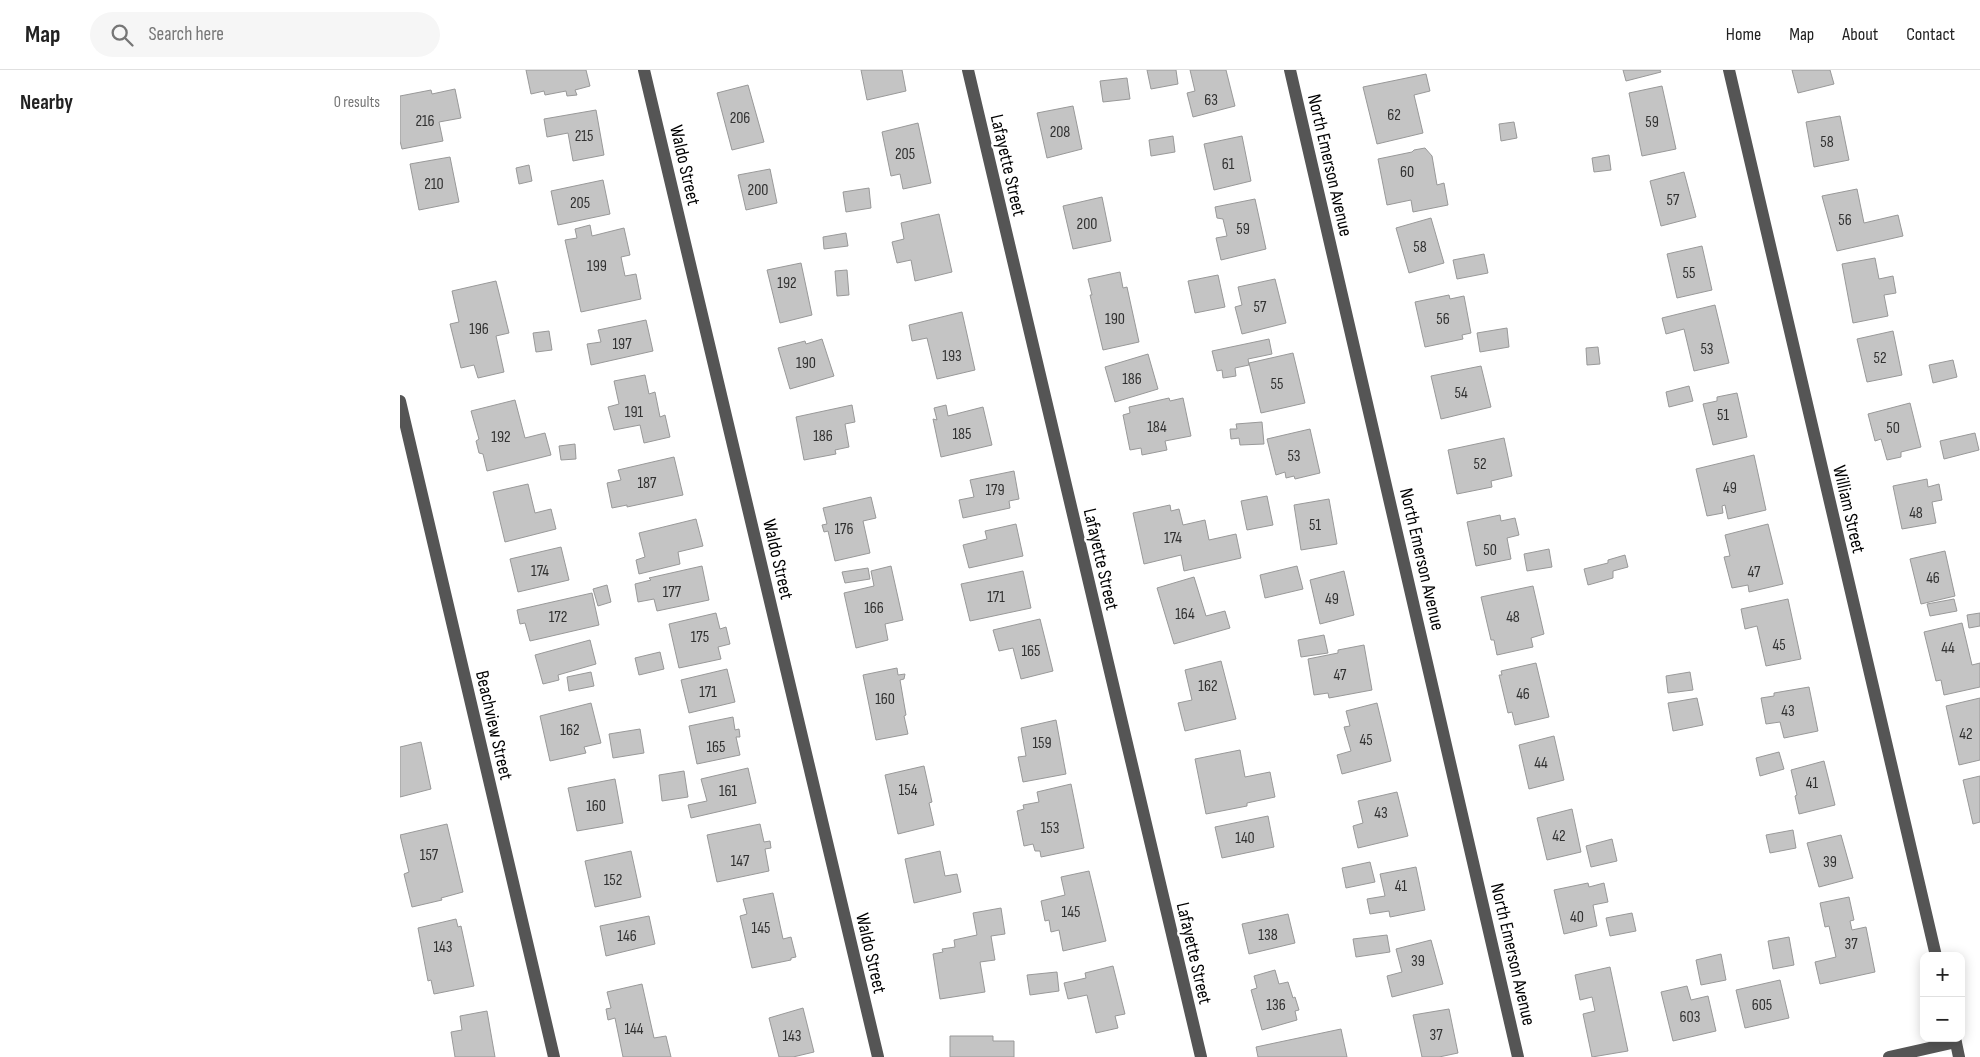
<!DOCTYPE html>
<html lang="en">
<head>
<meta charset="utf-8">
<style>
	:root { --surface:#fff; --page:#f6f6f6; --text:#222; --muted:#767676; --line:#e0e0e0 }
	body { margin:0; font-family:"Sofia Sans Condensed",sans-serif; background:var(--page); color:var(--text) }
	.controls { position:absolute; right:15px; bottom:15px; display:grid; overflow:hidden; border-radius:10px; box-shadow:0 2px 12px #0003 }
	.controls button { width:45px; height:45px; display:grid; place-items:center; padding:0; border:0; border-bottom:1px solid var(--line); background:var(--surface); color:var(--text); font:25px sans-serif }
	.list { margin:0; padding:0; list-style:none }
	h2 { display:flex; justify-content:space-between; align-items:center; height:65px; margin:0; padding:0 20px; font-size:21px }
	h2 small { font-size:16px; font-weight:400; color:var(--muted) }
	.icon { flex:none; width:28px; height:28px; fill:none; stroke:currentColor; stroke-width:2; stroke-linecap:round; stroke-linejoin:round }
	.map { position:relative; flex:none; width:1580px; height:987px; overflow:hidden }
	header { display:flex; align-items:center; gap:30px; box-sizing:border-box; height:70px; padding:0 25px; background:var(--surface); border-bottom:1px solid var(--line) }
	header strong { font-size:24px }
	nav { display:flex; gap:28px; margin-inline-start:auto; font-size:18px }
	.search { width:350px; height:45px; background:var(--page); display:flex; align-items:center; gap:12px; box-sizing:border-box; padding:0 18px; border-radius:28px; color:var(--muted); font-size:19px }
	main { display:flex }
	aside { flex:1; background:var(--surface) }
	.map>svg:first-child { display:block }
</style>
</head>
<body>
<header>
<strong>Map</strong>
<div class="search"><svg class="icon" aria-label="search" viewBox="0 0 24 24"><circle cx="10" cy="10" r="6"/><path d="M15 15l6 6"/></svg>Search here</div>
<nav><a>Home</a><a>Map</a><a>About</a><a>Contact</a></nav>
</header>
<main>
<aside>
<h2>Nearby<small>0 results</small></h2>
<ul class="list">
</ul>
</aside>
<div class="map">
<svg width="1580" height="987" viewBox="0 0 1580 987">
	<rect width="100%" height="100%" fill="#fff"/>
	<path fill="#c4c4c4" stroke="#999" d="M126 0H186L190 16 175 20 177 25 167 26 166 21 145 25 144 21 131 24Z
		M461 0H502L506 21 467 30Z
		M747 0H776L778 14 751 19Z
		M790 0H826L835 36 793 47 787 23 795 21Z
		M1223 0H1260L1261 2 1226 11Z
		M1392 0H1430L1434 14 1398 23Z
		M1026 4 1030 21 1014 25 1023 63 977 74 963 17Z
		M727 8 730 29 703 32 700 11Z
		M348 15 364 72 332 80 317 23Z
		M1262 16 1276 79 1242 86 1229 23Z
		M55 19 61 48 39 52 43 71 2 79 0 71V26L31 20 32 24Z
		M673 36 682 79 647 88 637 43Z
		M196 40 204 85 173 91 168 63 147 67 144 49Z
		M1440 46 1449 90 1414 97 1406 52Z
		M1114 52 1117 68 1101 71 1099 54Z
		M518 53 531 113 503 119 500 104 491 106 482 62Z
		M773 66 775 82 751 86 749 70Z
		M842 66 851 111 814 120 804 74Z
		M1025 78 1032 86 1037 115 1044 113 1048 135 1013 142 1011 130 987 135 978 89 1012 82 1014 80Z
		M1209 85 1211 100 1194 102 1192 88Z
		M50 87 59 132 19 140 10 94Z
		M129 95 132 111 119 114 116 98Z
		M370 99 377 133 346 140 338 105Z
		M1284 102 1296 147 1261 156 1250 111Z
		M203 110 210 144 158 155 151 121Z
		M469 118 471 138 446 142 443 122Z
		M1457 119 1464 153 1498 145 1503 166 1437 181 1422 126Z
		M702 127 711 171 673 179 663 136Z
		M855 129 866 179 821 190 816 168 827 166 823 149 817 148 815 137Z
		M539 144 552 202 515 211 511 190 497 193 492 172 504 169 501 153Z
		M1031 148 1044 193 1009 203 996 158Z
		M190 155 192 166 224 158 230 185 221 187 225 206 236 204 241 229 181 242 165 170 177 168 175 159Z
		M446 163 448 176 424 179 423 167Z
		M1302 176 1312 220 1277 228 1267 184Z
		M1084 184 1088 203 1057 209 1053 190Z
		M1475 188 1479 209 1493 206 1496 223 1484 225 1488 246 1453 253 1442 194Z
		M401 193 412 245 380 253 367 200Z
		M447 200 449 225 437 226 435 201Z
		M720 202 723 218 727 217 739 272 703 280 690 225H692L688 209Z
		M818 205 825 237 795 243 788 211Z
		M875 209 886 253 842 264 835 237 842 235 838 217Z
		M96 211 109 263 96 266 104 302 78 308 74 295 61 298 50 254 59 252 52 221Z
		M1049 225 1050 229 1064 226 1071 263 1062 265 1063 269 1025 277 1015 232Z
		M1315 235 1329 293 1294 301 1284 259 1266 264 1262 248Z
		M562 242 575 300 537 309 527 268 512 271 509 255Z
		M246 250 253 281 191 295 187 274 201 272 198 260Z
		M1107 258 1109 277 1080 282 1077 263Z
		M149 261 152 280 136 282 133 263Z
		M1493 261 1502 305 1467 312 1457 269Z
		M422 269 434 306 390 319 378 278 405 271 406 274Z
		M869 269 872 284 848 289 849 295 835 298 836 306 823 308 822 300 817 301 812 281Z
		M1198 277 1200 294 1187 295 1186 278Z
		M893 283 905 333 861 343 849 293Z
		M748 284 758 319 715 332 705 297Z
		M1553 290 1557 307 1533 313 1529 295Z
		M1081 296 1091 337 1041 349 1031 306Z
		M245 305 249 324 255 322 260 347 265 345 270 367 244 373 240 355 214 360 208 337 219 334 214 311Z
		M1289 316 1293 331 1269 337 1266 322Z
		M1337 323 1347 367 1313 375 1303 334 1317 331V327Z
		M769 328 770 331 783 328 791 366 765 371 767 380 742 385 741 378 730 380 723 345 730 343 729 337Z
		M115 330 125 368 145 363 151 385 87 401 83 384 79 383 76 371 79 369 71 341Z
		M1510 333 1521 377 1501 382V387L1487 390 1481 369 1475 371 1468 344Z
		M452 335 455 352 445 354 449 377 435 380 436 384 404 390 396 347Z
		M546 335 548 346 583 337 592 375 541 387 533 349 537 350 534 338Z
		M862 352 864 374 840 375 839 368 831 369 830 359H837L836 354Z
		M910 359 920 403 895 409 894 406 886 408 885 402 876 405 867 369Z
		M1575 363 1579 380 1544 389 1540 371Z
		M1104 368 1112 406 1091 411 1092 417 1057 424 1048 380Z
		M175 374 176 389 161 390 159 376Z
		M1354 385 1366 440 1328 449 1325 435 1322 436 1323 443 1307 446 1296 399Z
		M274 387 283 425 227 437V435L212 438 207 413 221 410 218 400Z
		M614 401 619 429 609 431 610 438 563 448 559 430 574 427 570 410Z
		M1527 409 1528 417 1539 414 1542 430 1532 432 1536 453 1502 459 1493 416Z
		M128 414 135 443 151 439 156 459 105 472 93 422Z
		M867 426 873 455 847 460 841 431Z
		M471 427 476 448 463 451 470 483 435 491 428 461 424 462 422 455 427 454 423 438Z
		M929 429 937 474 901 480 894 435Z
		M770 435 771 441 779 439 783 455 805 450 809 470 836 464 841 488 784 501 781 485 744 494 733 443Z
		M1100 445 1101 451 1115 448 1119 465 1107 468 1111 489 1076 496 1067 452Z
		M296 449 303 476 278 482 280 494 239 504 236 490 245 487 239 463Z
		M616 454 623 486 569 498 563 475 587 469 585 461Z
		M1368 454 1383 514 1349 522 1348 515 1332 518 1324 487 1330 486 1325 465Z
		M161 477 169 510 118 522 110 489Z
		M1149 479 1152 497 1127 501 1124 484Z
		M1545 481 1555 526 1521 534 1510 489Z
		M1225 485 1228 497 1213 501V508L1188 515 1184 499 1208 493V490Z
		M302 496 309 530 257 541 254 529 238 532 235 514 251 510 249 508Z
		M491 496 503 550 485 554 488 570 456 578 444 523 474 516 471 501Z
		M897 496 903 519 865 528 860 505Z
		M468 498 470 509 445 513 442 502Z
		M623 501 631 538 570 551 561 514Z
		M944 501 954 545 920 554 910 510Z
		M794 507 806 546 825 541 830 558 774 574 757 518Z
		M207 515 211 532 198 536 193 519Z
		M1133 516 1144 564 1131 568 1133 577 1097 585 1094 570H1091L1081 527Z
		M192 523 199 555 130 571 125 553 120 554 117 540Z
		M1388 529 1401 589 1366 596 1357 556 1345 559 1341 539Z
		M1554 529 1557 541 1530 546 1527 534Z
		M316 543 320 559 326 557 330 574 318 577 321 589 279 598 269 554Z
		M1580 543V556L1569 558 1567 545Z
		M640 549 653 601 621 609 613 578 599 581 593 560Z
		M1562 553 1572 595 1580 593V617L1544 625 1541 610 1536 611 1524 562Z
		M924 565 928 583 901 587 898 570Z
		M190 570 196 594 158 605 159 610 143 614 135 585Z
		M964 575 972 620 929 628 928 623 914 625 908 589 938 583V580Z
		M260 582 264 599 239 605 235 588Z
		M821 591 836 649 785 661 778 633 792 630 785 600Z
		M1136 593 1149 647 1115 655 1112 642 1108 643 1099 605H1102L1101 601Z
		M497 598 498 605 505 604 504 609 500 610 506 645 504 646 508 664 476 670 463 605Z
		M327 599 335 632 289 643 281 610Z
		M191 602 194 616 169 621 167 607Z
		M1290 602 1293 620 1268 623 1266 606Z
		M1409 617 1418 661 1384 668 1380 652 1366 654 1361 628 1374 626V623Z
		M1297 628 1303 655 1273 661 1268 633Z
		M1580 628V690L1559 695 1546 636Z
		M191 633 201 673 184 677 186 683 150 691 140 646Z
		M977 633 991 691 942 704 937 685 951 681 944 657 950 656 946 641Z
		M333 647 335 660 339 659 340 667H336L340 685 297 694 289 656Z
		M656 650 666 704 623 712 618 687 626 686 621 658Z
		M240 659 244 683 213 688 209 664Z
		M1154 666 1164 710 1129 719 1119 675Z
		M21 672 31 719 0 727V677Z
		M840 680 845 707 870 702 875 727 847 733V736L806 744 795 689Z
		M1379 682 1384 699 1360 706 1356 688Z
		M1424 691 1435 735 1399 744 1395 726 1397 725 1391 700Z
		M524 696 532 732 529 733 534 755 498 764 485 705Z
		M348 698 356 733 291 748 288 735 307 731 301 709Z
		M284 701 288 727 262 731 259 705Z
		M1580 706V752L1573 754 1563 710Z
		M215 709 223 753 177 761 168 718Z
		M671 714 684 778 641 787 640 781H635L633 774 624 776 617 741 624 739 623 735 639 732 637 722Z
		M997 722 1008 766 958 778 953 756 963 753 958 731Z
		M1172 739 1181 782 1147 790 1137 748Z
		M868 746 874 777 822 788 815 757Z
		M47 754 63 822 41 828 42 830 12 837 4 804 9 802 0 765Z
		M360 754 364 772 370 771 371 778 365 779 369 801 317 812 307 765Z
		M1393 760 1396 778 1370 783 1366 765Z
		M1441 765 1453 808 1419 817 1407 773Z
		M1212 769 1217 791 1191 797 1186 776Z
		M231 781 241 827 195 837 185 791Z
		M540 781 545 806 557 804 561 822 514 833 505 789Z
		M970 792 975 812 946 818 942 798Z
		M1016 797 1025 840 990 847 989 841 970 844 967 829 985 826 980 804Z
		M689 801 706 871 663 881 659 860 651 862 649 850 645 851 641 831 665 825 661 807Z
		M1188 813 1189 817 1204 813 1208 832 1193 835 1197 856 1164 864 1154 820Z
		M373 823 383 869 391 867 396 887 391 888V890L352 898 340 846 347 844 343 829Z
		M1449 827 1454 850 1450 851 1452 860 1466 857 1475 902 1420 914 1415 892 1436 887 1429 856 1425 857 1420 833Z
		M601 838 605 864 591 866 595 890 580 892 585 922 540 929 533 884 543 882 542 879 555 877 554 870 577 865 573 843Z
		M1232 843 1236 861 1210 866 1206 848Z
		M888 844 895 873 849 884 842 854Z
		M249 846 255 874 206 886 200 856Z
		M56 849 58 857 61 856 74 916 34 924 31 910 28 911 18 858Z
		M987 865 990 882 956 887 953 869Z
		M1389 867 1394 895 1373 899 1368 871Z
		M1031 870 1043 914 992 927 987 906 1002 902 996 879Z
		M1321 884 1326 910 1301 915 1296 890Z
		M713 896 725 944 715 946 718 958 696 963 687 925 668 929 664 913 686 908 685 903Z
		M1210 897 1228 981 1192 987 1183 944 1195 941 1192 927 1180 930 1175 905Z
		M875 900 879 914 888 912 893 928 895 927 899 940 895 941 897 950 862 960 851 920 857 918 854 906Z
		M657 902 659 921 630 925 627 905Z
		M1380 910 1389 948 1345 958 1336 920Z
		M242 914 254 968 266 966 271 987H223L215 948 208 950 206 939 211 938 207 922Z
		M1287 916 1291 930 1308 926 1316 961 1273 971 1261 922Z
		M403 938 414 982 393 987H379L369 948Z
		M1049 939 1058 983 1039 987H1022L1013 945Z
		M87 941 95 987H55L51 962 62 960 60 946Z
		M941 959 947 987H858L856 977Z
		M550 966H593V971H614V987H550Z"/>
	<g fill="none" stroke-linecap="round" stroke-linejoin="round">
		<path stroke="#555" stroke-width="12" d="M244 0 478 987
			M568 0 801 987
			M890 0 1118 987
			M1329 0 1536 886
			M0 331 154 987
			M1555 968 1559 987
			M1489 987 1556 972"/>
	</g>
	<g text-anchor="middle" stroke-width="5" stroke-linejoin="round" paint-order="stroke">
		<g font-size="16" fill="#313131">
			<text x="811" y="35">63</text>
			<text x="994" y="50">62</text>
			<text x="340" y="53">206</text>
			<text x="25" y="56">216</text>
			<text x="1252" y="57">59</text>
			<text x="660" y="67">208</text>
			<text x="184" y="71">215</text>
			<text x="1427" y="77">58</text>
			<text x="505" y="89">205</text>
			<text x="828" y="99">61</text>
			<text x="1007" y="107">60</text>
			<text x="34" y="119">210</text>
			<text x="358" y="125">200</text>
			<text x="1273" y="135">57</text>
			<text x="180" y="138">205</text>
			<text x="1445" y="155">56</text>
			<text x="687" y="159">200</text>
			<text x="843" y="164">59</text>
			<text x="1020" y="182">58</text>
			<text x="197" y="201">199</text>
			<text x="1289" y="208">55</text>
			<text x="387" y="218">192</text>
			<text x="860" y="242">57</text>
			<text x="715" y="254">190</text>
			<text x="1043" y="254">56</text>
			<text x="79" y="264">196</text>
			<text x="222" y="279">197</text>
			<text x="1307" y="284">53</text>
			<text x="552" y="291">193</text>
			<text x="1480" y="293">52</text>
			<text x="406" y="298">190</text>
			<text x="732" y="314">186</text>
			<text x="877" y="319">55</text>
			<text x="1061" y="328">54</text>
			<text x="234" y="347">191</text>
			<text x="1323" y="350">51</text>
			<text x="757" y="362">184</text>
			<text x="1493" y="363">50</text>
			<text x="562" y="369">185</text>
			<text x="423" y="371">186</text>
			<text x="101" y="372">192</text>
			<text x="894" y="391">53</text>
			<text x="1080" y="399">52</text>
			<text x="247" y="418">187</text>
			<text x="1330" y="423">49</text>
			<text x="595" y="425">179</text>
			<text x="1516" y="448">48</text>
			<text x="915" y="460">51</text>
			<text x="444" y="464">176</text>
			<text x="773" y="473">174</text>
			<text x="1090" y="485">50</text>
			<text x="140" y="506">174</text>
			<text x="1354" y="507">47</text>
			<text x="1533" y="513">46</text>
			<text x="272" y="527">177</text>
			<text x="596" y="532">171</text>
			<text x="932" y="534">49</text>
			<text x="474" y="543">166</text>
			<text x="785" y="549">164</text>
			<text x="158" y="552">172</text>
			<text x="1113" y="552">48</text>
			<text x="300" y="572">175</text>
			<text x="1379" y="580">45</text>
			<text x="1548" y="583">44</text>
			<text x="631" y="586">165</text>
			<text x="940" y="610">47</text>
			<text x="808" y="621">162</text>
			<text x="308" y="627">171</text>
			<text x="1123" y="629">46</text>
			<text x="485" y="634">160</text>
			<text x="1388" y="646">43</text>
			<text x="170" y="665">162</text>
			<text x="1566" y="669">42</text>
			<text x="966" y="675">45</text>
			<text x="642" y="678">159</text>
			<text x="316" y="682">165</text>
			<text x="1141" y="698">44</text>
			<text x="1412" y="718">41</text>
			<text x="508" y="725">154</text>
			<text x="328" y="726">161</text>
			<text x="196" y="741">160</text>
			<text x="981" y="748">43</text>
			<text x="650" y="763">153</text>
			<text x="1159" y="771">42</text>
			<text x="845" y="773">140</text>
			<text x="29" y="790">157</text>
			<text x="340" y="796">147</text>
			<text x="1430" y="797">39</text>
			<text x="213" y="815">152</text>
			<text x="1001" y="821">41</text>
			<text x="671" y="847">145</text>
			<text x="1177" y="852">40</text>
			<text x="361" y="863">145</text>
			<text x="868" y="870">138</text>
			<text x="227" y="871">146</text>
			<text x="1451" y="879">37</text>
			<text x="43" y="882">143</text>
			<text x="1018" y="896">39</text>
			<text x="876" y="940">136</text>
			<text x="1362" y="940">605</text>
			<text x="1290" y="952">603</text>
			<text x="234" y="964">144</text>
			<text x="1036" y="970">37</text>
			<text x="392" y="971">143</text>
		</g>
		<g font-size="19" fill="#000" stroke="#fff">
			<text transform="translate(286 95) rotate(77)" y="7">Waldo Street</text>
			<text transform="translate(609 95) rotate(77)" y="7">Lafayette Street</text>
			<text transform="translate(931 95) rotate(77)" y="7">North Emerson Avenue</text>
			<text transform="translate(1450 439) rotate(77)" y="7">William Street</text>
			<text transform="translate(379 489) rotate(77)" y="7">Waldo Street</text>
			<text transform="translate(702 489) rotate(77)" y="7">Lafayette Street</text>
			<text transform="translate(1023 489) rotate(77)" y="7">North Emerson Avenue</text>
			<text transform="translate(95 655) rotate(77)" y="7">Beachview Street</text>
			<text transform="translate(472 883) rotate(77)" y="7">Waldo Street</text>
			<text transform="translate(795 883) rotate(77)" y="7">Lafayette Street</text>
			<text transform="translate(1114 884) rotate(77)" y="7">North Emerson Avenue</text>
		</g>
	</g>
</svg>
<div class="controls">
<button>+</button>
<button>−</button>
</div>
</div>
</main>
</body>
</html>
